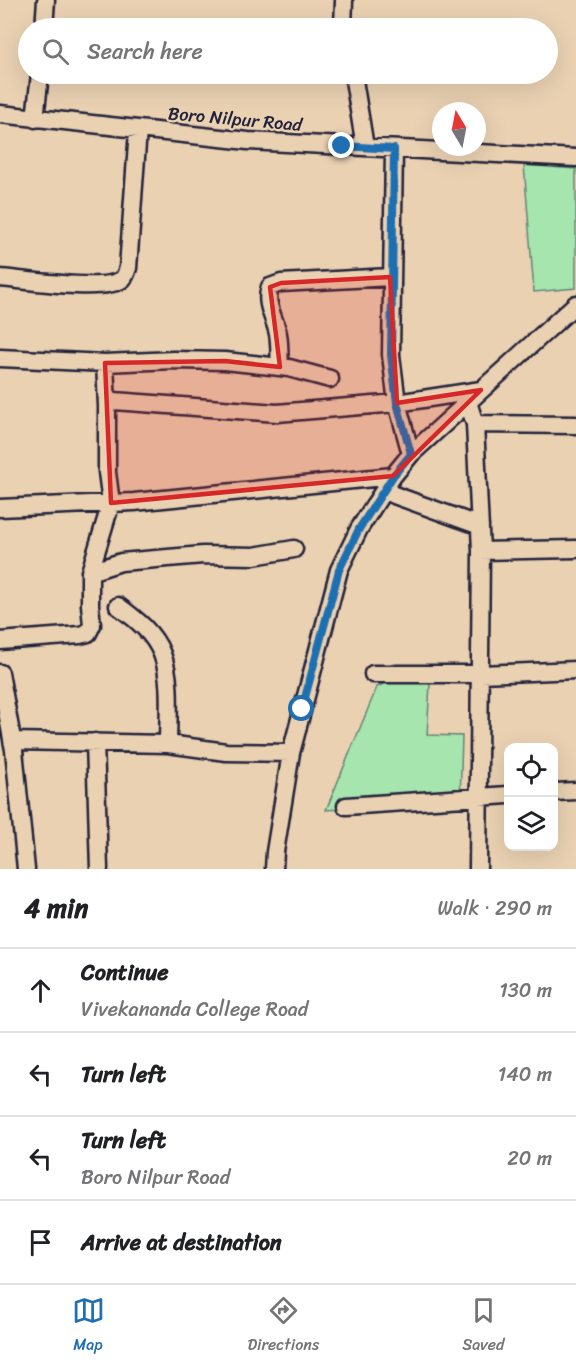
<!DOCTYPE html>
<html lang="en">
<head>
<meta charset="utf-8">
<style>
	:root { --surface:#fff; --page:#f6f6f6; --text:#202124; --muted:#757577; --line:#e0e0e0; --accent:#1f6fb2 }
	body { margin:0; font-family:Sriracha,sans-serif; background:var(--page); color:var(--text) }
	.controls { position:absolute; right:18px; bottom:18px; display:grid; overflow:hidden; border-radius:12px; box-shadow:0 6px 24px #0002 }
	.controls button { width:54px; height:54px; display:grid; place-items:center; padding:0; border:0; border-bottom:2px solid var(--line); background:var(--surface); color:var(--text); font:30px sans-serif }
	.compass { position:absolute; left:432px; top:102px; width:54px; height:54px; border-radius:50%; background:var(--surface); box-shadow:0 6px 24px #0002; rotate:350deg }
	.stop { position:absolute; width:18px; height:18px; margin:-14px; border:4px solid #1f6fb2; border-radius:50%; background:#fff }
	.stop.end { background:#1f6fb2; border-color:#fff; box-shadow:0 2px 6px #0008 }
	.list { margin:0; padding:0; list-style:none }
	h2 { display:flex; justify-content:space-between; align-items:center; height:78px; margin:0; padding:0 24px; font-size:26px }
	h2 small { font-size:20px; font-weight:400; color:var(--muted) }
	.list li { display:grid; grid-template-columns:39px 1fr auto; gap:18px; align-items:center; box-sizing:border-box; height:84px; padding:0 24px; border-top:2px solid var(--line) }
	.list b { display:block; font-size:22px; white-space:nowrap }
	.list p { margin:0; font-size:20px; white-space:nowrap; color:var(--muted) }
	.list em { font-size:20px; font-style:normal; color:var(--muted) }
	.icon { flex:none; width:33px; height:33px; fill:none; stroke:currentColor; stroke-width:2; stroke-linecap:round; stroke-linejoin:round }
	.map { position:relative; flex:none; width:576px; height:869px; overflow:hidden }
	.search { position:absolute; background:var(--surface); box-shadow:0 6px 24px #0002; left:18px; right:18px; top:18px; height:66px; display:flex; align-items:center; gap:15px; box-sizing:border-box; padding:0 21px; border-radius:33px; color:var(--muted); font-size:22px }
	.sheet { height:414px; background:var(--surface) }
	nav { display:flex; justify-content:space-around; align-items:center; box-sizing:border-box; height:84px; border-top:2px solid var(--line); background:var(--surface); font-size:16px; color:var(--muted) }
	nav a { display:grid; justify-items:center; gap:3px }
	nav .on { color:var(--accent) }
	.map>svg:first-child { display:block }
</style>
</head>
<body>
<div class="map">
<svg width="576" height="869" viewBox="0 0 576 869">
	<rect width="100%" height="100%" fill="#ead1b2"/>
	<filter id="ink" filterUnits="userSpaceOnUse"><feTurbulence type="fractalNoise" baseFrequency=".0167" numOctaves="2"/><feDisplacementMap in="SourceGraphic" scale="12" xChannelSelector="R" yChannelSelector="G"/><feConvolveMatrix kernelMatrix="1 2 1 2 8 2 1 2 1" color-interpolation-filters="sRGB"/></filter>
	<g filter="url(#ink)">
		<path fill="#a6e5ad" stroke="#648474" stroke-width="1.5" d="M524 165 576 169V288L534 292Z
			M401 675 430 684 427 735 462 736 460 802 326 810 377 687Z"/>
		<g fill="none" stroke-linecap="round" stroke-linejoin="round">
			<g stroke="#22223b" stroke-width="21">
				<path id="minor" d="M44 28 46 0
					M343 28 344 0
					M353 74 365 147
					M0 114 248 141 576 158
					M35 119 40 74
					M394 149 391 355 397 403 481 390
					M0 278C23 280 104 292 121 280 126 277 126 272 128 268L138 130
					M0 358 105 363 174 360 225 361 289 368 330 379
					M105 363 107 406
					M280 367C279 356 280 344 278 334 275 318 264 304 270 287L281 283 390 277
					M468 402 475 424 481 551 478 869
					M475 424 576 425
					M383 491 480 526
					M0 508 134 502 393 476
					M481 551 576 549
					M90 572 121 562 203 555 254 556 294 549
					M118 606C136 619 154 633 162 654 172 679 168 717 168 744L226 752 291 753
					M0 641 80 635 88 633 92 625 90 605V572L111 503 107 472V406L114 401 277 413 397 403 411 454
					M0 673 14 750 26 869
					M373 674H481L576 670
					M12 741 168 744
					M95 742 99 869
					M554 792 576 791
					M346 806 508 795
					M274 869 275 852 291 753 339 570 359 529 393 476 411 454 576 304"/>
			</g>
			<use href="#minor" stroke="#ead1b2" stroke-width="16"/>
		</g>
	</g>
	<g fill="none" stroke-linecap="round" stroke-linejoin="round" filter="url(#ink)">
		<path stroke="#1f6fb2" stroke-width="8" d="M302 709 339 570 359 529 393 476 411 454 397 403 391 355 394 149 342 146"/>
	</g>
	<path fill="#d62828" fill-opacity="0.2" stroke="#d62828" stroke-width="4.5" stroke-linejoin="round" d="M390 277 397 403 481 390 393 476 111 503 105 363 225 361 280 367 270 287 281 283Z"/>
	<g text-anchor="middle" stroke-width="4.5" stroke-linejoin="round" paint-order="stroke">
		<g font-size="18" fill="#22223b" stroke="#ead1b2">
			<text transform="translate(235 119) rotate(5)" y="6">Boro Nilpur Road</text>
		</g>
	</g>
</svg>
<div class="controls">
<button><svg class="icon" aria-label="locate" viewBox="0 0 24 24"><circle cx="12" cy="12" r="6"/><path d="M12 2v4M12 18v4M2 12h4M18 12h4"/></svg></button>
<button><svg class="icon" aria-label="layers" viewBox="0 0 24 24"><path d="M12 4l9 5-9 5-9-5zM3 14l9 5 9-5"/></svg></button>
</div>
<svg class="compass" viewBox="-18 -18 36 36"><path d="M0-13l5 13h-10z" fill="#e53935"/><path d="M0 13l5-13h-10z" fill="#757577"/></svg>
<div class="stop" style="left:302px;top:709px"></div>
<div class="stop end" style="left:342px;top:146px"></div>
<div class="search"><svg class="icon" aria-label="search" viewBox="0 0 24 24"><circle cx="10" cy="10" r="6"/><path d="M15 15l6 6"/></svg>Search here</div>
</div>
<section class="sheet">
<h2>4 min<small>Walk · 290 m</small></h2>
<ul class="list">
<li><svg class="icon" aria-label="ahead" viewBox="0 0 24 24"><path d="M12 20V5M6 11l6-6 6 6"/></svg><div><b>Continue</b><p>Vivekananda College Road</p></div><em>130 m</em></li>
<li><svg class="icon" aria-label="left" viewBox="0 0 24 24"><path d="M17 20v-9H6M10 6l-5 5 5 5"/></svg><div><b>Turn left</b></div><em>140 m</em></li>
<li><svg class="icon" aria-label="left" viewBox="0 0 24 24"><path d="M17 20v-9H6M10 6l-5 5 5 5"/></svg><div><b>Turn left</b><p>Boro Nilpur Road</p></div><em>20 m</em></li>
<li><svg class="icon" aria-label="arrive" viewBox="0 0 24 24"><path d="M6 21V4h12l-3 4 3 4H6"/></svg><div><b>Arrive at destination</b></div></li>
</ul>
</section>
<nav>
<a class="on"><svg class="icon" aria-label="map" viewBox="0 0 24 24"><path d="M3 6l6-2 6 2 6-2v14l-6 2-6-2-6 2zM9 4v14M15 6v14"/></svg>Map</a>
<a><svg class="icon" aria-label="directions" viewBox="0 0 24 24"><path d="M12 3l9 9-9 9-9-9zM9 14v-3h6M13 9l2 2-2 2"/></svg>Directions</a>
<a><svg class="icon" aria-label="saved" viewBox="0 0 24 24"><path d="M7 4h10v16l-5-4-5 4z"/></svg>Saved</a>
</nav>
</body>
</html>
